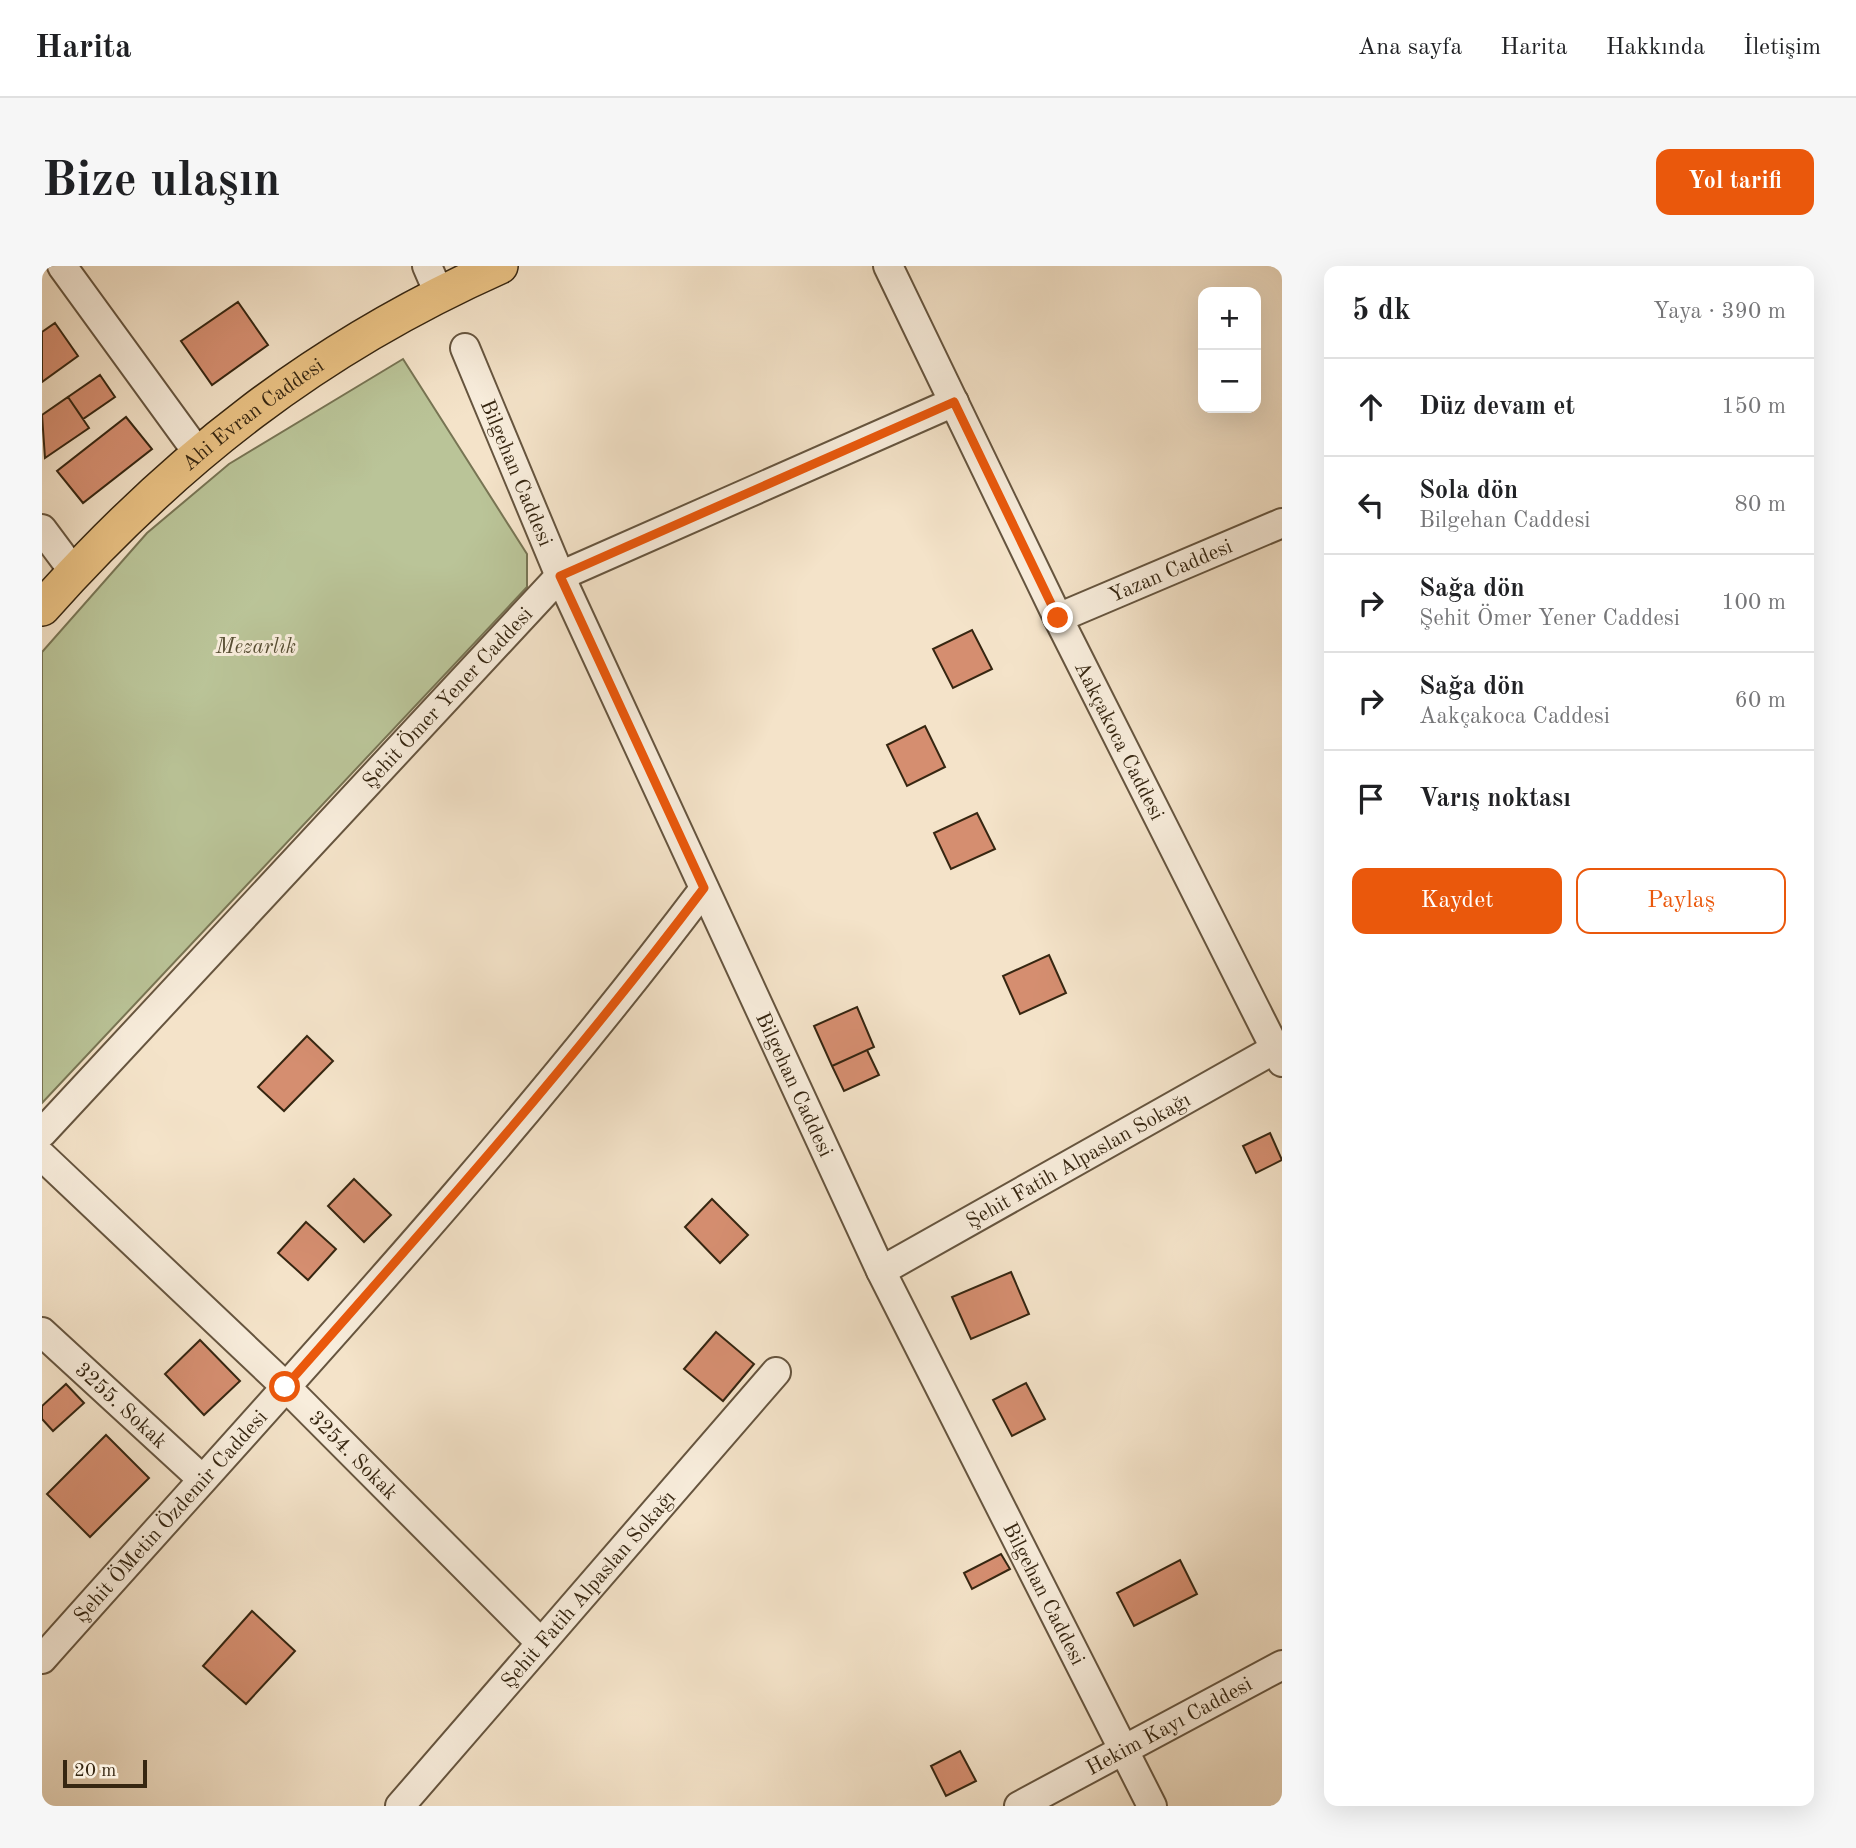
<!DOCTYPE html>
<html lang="tr">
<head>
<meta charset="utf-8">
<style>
	:root { --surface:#fff; --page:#f6f6f6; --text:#202124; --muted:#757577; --line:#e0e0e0; --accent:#ea580c }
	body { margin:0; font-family:"Old Standard TT",serif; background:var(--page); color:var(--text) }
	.controls { position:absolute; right:21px; top:21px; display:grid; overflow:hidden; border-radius:14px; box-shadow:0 7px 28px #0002 }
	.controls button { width:63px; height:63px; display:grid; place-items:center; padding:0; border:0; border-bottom:2px solid var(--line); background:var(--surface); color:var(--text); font:35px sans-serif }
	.scale { position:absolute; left:21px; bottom:18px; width:84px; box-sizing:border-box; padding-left:7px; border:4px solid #362611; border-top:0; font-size:19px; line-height:24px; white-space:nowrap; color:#362611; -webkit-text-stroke:5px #f8eddc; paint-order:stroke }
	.stop { position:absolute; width:21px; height:21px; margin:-16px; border:5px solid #ea580c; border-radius:50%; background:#fff }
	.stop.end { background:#ea580c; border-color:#fff; box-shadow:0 2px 7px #0008 }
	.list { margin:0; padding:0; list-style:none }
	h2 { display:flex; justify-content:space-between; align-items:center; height:91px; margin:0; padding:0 28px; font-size:30px }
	h2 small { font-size:23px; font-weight:400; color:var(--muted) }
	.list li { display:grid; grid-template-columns:46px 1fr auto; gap:21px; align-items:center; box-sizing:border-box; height:98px; padding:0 28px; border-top:2px solid var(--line) }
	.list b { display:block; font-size:26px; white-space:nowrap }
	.list p { margin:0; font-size:23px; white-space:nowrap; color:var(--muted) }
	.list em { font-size:23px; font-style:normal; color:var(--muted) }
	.actions { display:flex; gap:14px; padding:21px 28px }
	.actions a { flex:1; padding:16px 0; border:2px solid var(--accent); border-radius:14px; text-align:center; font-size:24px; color:var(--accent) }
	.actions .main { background:var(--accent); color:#fff }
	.icon { flex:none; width:38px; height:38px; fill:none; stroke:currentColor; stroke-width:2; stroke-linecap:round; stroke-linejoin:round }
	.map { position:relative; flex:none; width:1240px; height:1540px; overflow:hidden; border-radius:14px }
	header { display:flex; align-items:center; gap:42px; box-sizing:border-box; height:98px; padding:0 35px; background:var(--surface); border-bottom:2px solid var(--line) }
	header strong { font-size:33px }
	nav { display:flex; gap:38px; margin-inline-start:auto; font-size:24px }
	.intro { display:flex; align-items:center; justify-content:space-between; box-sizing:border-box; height:168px; padding:0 42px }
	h1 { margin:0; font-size:49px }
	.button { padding:18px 32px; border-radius:14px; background:var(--accent); color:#fff; font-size:24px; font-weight:700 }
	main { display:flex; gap:42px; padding:0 42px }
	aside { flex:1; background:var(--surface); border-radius:14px; box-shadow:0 7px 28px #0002 }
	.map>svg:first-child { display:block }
</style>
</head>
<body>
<header>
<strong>Harita</strong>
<nav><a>Ana sayfa</a><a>Harita</a><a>Hakkında</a><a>İletişim</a></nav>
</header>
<div class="intro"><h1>Bize ulaşın</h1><a class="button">Yol tarifi</a></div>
<main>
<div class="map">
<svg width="1240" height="1540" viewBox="0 0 1240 1540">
	<rect width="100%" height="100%" fill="#f4e3c9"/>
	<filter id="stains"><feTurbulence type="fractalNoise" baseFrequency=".00286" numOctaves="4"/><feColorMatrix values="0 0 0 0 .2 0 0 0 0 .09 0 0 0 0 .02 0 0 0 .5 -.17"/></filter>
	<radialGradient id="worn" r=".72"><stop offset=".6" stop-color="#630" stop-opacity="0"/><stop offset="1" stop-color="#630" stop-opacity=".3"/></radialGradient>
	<path fill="#bac498" stroke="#787554" stroke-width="2" d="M361 93 485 288V321L0 837V386L105 267 187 198Z"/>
	<path fill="#d58e70" stroke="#362611" stroke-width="2" d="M196 36 226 79 170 119 139 75Z
		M13 57 36 90 0 116V66Z
		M58 109 73 131 41 153 26 131Z
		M26 131 47 162 3 192 0 149Z
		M84 151 110 183 41 237 15 205Z
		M930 364 950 403 911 422 891 383Z
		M883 460 903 501 865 520 845 479Z
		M935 547 953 583 909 603 892 567Z
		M1007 689 1024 727 978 748 961 710Z
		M815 741 832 781 790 800 772 760Z
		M265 770 291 795 242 845 216 821Z
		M825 784 837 809 802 825 790 800Z
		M1228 867 1240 894 1214 907 1201 880Z
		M312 913 349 949 322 976 286 940Z
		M670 933 706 969 678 997 643 961Z
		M264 956 294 983 266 1014 236 987Z
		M969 1006 987 1048 929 1073 910 1031Z
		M674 1066 712 1098 681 1135 642 1103Z
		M158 1074 198 1115 162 1149 123 1108Z
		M984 1117 1003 1153 970 1170 951 1134Z
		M24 1118 42 1137 11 1165 0 1153V1140Z
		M64 1169 107 1212 48 1271 5 1228Z
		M959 1288 968 1303 930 1323 922 1307Z
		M1138 1294 1155 1328 1092 1360 1075 1327Z
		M210 1345 253 1385 204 1438 161 1400Z
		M918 1485 934 1515 904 1530 889 1500Z"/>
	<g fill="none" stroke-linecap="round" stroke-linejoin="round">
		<g stroke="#66553f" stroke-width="32">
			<g id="minor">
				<path d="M20 0 156 187"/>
				<path d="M385 0 398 30"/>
				<path id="s1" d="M846 0 1016 352 1240 796"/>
				<path id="s2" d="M423 82 518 310 839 1005 1110 1540"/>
				<path d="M0 263 32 306"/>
				<path id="s3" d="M1016 352 1240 257"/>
				<path id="s4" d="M0 867 518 310 912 136"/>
				<path id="s5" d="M0 890 243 1120 499 1377"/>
				<path id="s6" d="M839 1005 1240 779"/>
				<path id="s7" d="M0 1066 160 1213"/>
				<path id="s8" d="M0 1393C225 1140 458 893 662 623"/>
				<path id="s9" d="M358 1540 734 1106"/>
				<path id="s10" d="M977 1540 1240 1399"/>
			</g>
		</g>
		<g stroke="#362611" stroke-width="38">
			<g id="major">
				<path id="s11" d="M0 342C133 193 274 82 458 0"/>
			</g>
		</g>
		<use href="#minor" stroke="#f8eddc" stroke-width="28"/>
		<use href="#major" stroke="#eac284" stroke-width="35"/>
	</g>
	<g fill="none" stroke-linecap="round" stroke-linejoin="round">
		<path stroke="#ea580c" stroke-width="9" d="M243 1121C387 958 531 796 662 622L518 310 912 136 1016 352"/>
	</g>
	<g text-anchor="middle" stroke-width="6" stroke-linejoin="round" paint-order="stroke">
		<g font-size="21" fill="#362611" stroke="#f8eddc">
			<text dy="7" stroke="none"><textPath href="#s11" startOffset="287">Ahi Evran Caddesi</textPath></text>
			<text dy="7" stroke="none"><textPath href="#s2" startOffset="135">Bilgehan Caddesi</textPath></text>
			<text dy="7" stroke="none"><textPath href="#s3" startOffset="122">Yazan Caddesi</textPath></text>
			<text dy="7" stroke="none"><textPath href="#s4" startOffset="595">Şehit Ömer Yener Caddesi</textPath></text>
			<text dy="7" stroke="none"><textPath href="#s1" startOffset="528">Aakçakoca Caddesi</textPath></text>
			<text dy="7" stroke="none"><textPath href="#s2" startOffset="807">Bilgehan Caddesi</textPath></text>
			<text dy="7" stroke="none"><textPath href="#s6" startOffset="226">Şehit Fatih Alpaslan Sokağı</textPath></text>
			<text dy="7" stroke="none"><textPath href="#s7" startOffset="108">3255. Sokak</textPath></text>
			<text dy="7" stroke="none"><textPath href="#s5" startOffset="432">3254. Sokak</textPath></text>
			<text dy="7" stroke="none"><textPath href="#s8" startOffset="192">Şehit ÖMetin Özdemir Caddesi</textPath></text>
			<text dy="7" stroke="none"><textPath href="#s9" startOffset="287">Şehit Fatih Alpaslan Sokağı</textPath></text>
			<text dy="7" stroke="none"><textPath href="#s2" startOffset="1374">Bilgehan Caddesi</textPath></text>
			<text dy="7" stroke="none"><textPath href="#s10" startOffset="170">Hekim Kayı Caddesi</textPath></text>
		</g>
		<g font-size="21" font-style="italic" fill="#574e33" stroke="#f8eddc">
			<text x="214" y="387">Mezarlık</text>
		</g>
	</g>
	<rect width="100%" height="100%" filter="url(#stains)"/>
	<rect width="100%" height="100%" fill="url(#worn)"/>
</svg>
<div class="controls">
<button>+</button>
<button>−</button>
</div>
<div class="scale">20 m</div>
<div class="stop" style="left:243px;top:1121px"></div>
<div class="stop end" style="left:1016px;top:352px"></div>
</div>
<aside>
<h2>5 dk<small>Yaya · 390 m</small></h2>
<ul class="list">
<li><svg class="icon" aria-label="ahead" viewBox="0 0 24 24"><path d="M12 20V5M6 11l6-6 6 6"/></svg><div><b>Düz devam et</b></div><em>150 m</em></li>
<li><svg class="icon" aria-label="left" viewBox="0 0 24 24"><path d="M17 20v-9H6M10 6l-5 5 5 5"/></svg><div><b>Sola dön</b><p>Bilgehan Caddesi</p></div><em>80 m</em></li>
<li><svg class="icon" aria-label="right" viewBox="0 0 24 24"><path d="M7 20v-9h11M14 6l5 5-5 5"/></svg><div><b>Sağa dön</b><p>Şehit Ömer Yener Caddesi</p></div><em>100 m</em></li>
<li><svg class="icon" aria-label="right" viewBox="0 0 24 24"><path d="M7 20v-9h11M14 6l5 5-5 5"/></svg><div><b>Sağa dön</b><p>Aakçakoca Caddesi</p></div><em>60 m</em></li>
<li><svg class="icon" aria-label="arrive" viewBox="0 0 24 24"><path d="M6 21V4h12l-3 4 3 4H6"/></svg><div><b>Varış noktası</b></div></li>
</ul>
<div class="actions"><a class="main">Kaydet</a><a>Paylaş</a></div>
</aside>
</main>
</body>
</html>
